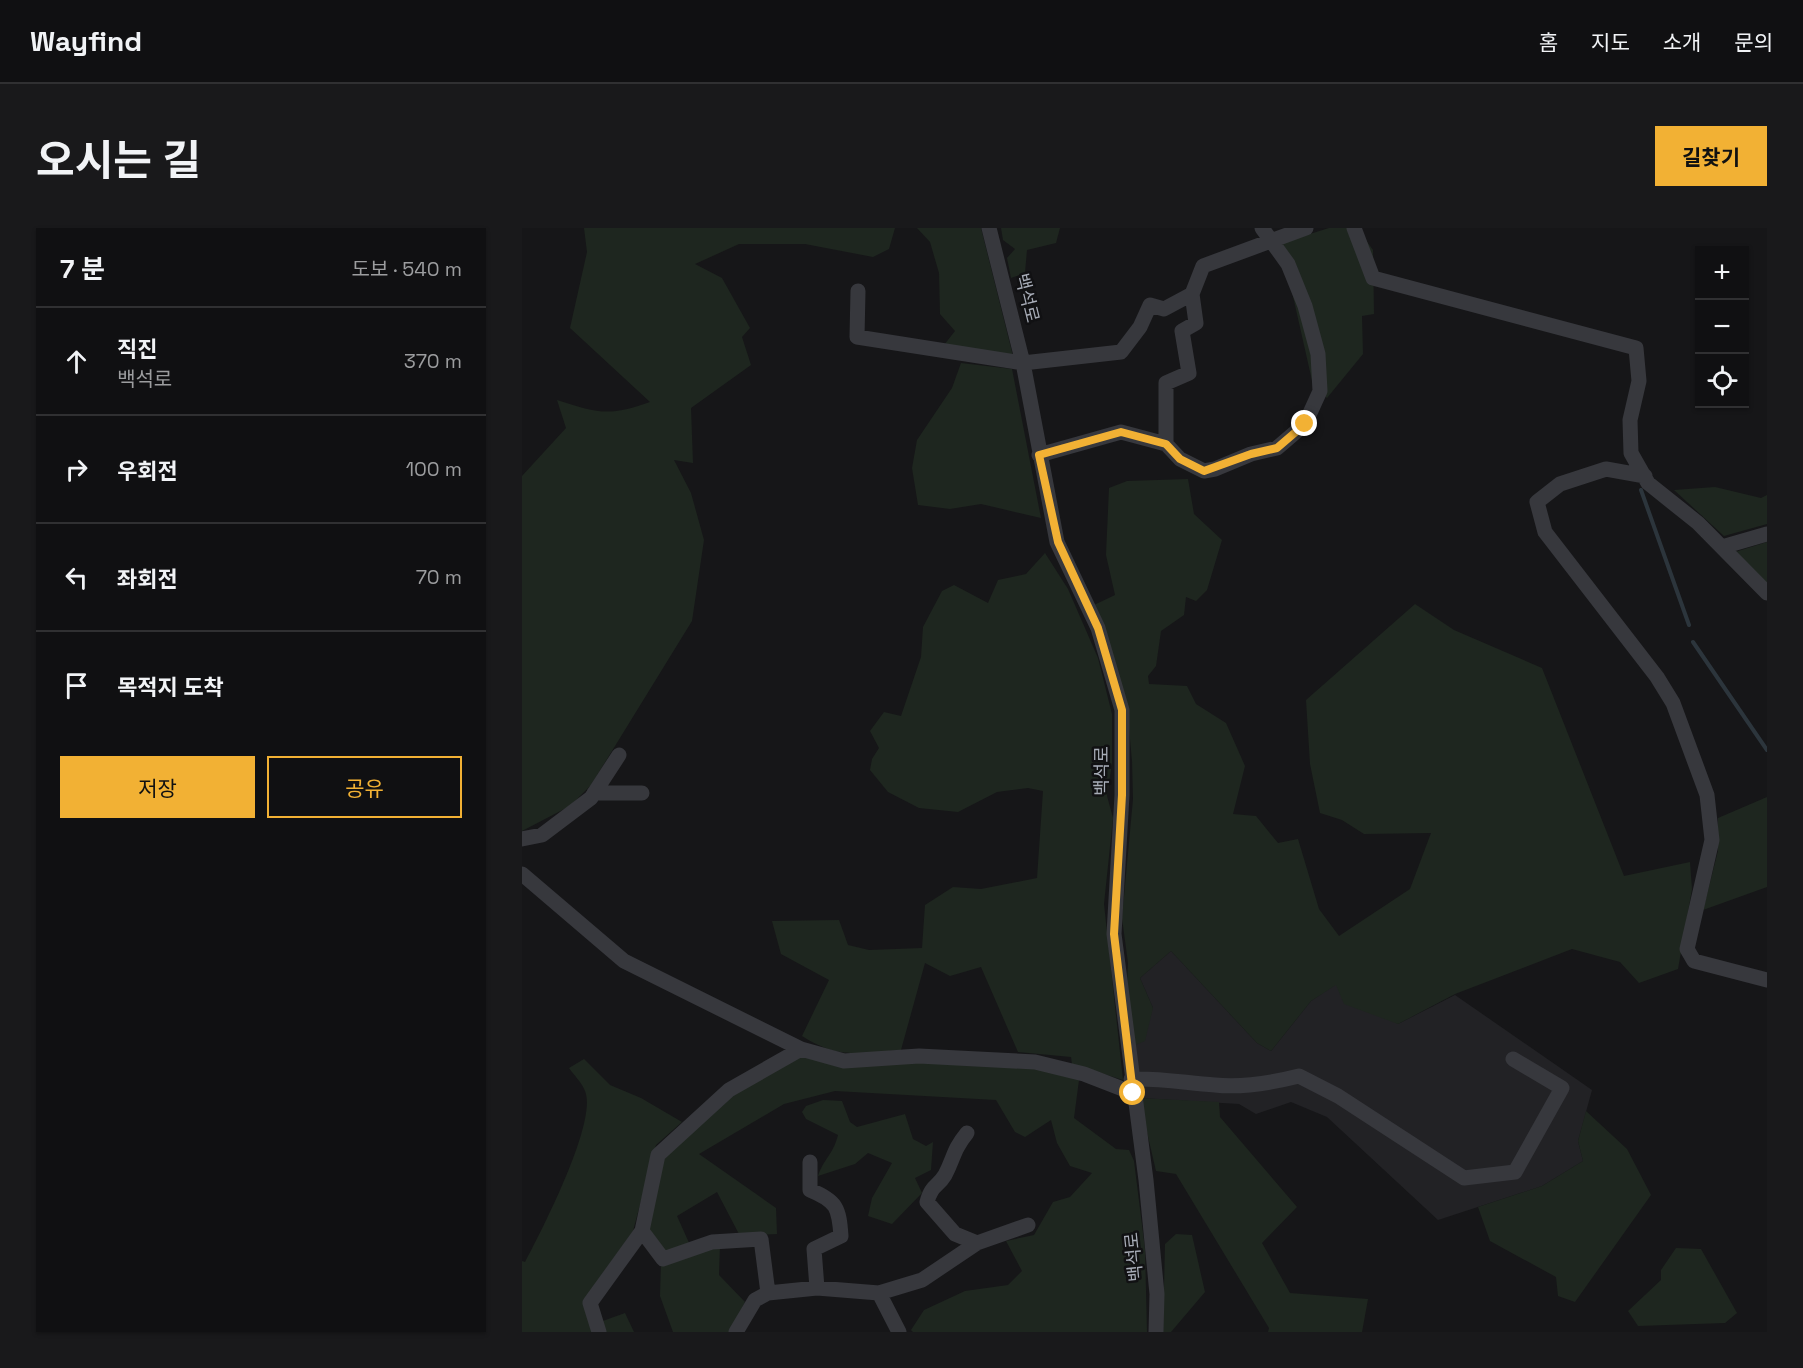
<!DOCTYPE html>
<html lang="ko">
<head>
<meta charset="utf-8">
<style>
	:root { --surface:#101012; --page:#19191b; --text:#f1f3f6; --muted:#9c9d9f; --line:#303032; --accent:#f2b134 }
	body { margin:0; font-family:"Space Grotesk","Noto Sans KR",sans-serif; background:var(--page); color:var(--text) }
	.controls { position:absolute; right:18px; top:18px; display:grid; overflow:hidden; border-radius:0px; box-shadow:0 2px 4px #0004 }
	.controls button { width:54px; height:54px; display:grid; place-items:center; padding:0; border:0; border-bottom:2px solid var(--line); background:var(--surface); color:var(--text); font:30px sans-serif }
	.stop { position:absolute; width:18px; height:18px; margin:-14px; border:4px solid #f2b134; border-radius:50%; background:#fff }
	.stop.end { background:#f2b134; border-color:#fff; box-shadow:0 2px 6px #0008 }
	.list { margin:0; padding:0; list-style:none }
	h2 { display:flex; justify-content:space-between; align-items:center; height:78px; margin:0; padding:0 24px; font-size:26px }
	h2 small { font-size:20px; font-weight:400; color:var(--muted) }
	.list li { display:grid; grid-template-columns:39px 1fr auto; gap:18px; align-items:center; box-sizing:border-box; height:108px; padding:0 24px; border-top:2px solid var(--line) }
	.list b { display:block; font-size:22px; white-space:nowrap }
	.list p { margin:0; font-size:20px; white-space:nowrap; color:var(--muted) }
	.list em { font-size:20px; font-style:normal; color:var(--muted) }
	.actions { display:flex; gap:12px; padding:18px 24px }
	.actions a { flex:1; padding:14px 0; border:2px solid var(--accent); border-radius:0px; text-align:center; font-size:21px; color:var(--accent) }
	.actions .main { background:var(--accent); color:#111 }
	.icon { flex:none; width:33px; height:33px; fill:none; stroke:currentColor; stroke-width:2; stroke-linecap:round; stroke-linejoin:round }
	.map { position:relative; flex:none; width:1245px; height:1104px; overflow:hidden; border-radius:0px }
	header { display:flex; align-items:center; gap:36px; box-sizing:border-box; height:84px; padding:0 30px; background:var(--surface); border-bottom:2px solid var(--line) }
	header strong { font-size:28px }
	nav { display:flex; gap:33px; margin-inline-start:auto; font-size:21px }
	.intro { display:flex; align-items:center; justify-content:space-between; box-sizing:border-box; height:144px; padding:0 36px }
	h1 { margin:0; font-size:42px }
	.button { padding:15px 27px; border-radius:0px; background:var(--accent); color:#111; font-size:21px; font-weight:700 }
	main { display:flex; gap:36px; padding:0 36px }
	aside { flex:1; background:var(--surface); border-radius:0px; box-shadow:0 2px 4px #0004 }
	.map>svg:first-child { display:block }
</style>
</head>
<body>
<header>
<strong>Wayfind</strong>
<nav><a>홈</a><a>지도</a><a>소개</a><a>문의</a></nav>
</header>
<div class="intro"><h1>오시는 길</h1><a class="button">길찾기</a></div>
<main>
<aside>
<h2>7 분<small>도보 · 540 m</small></h2>
<ul class="list">
<li><svg class="icon" aria-label="ahead" viewBox="0 0 24 24"><path d="M12 20V5M6 11l6-6 6 6"/></svg><div><b>직진</b><p>백석로</p></div><em>370 m</em></li>
<li><svg class="icon" aria-label="right" viewBox="0 0 24 24"><path d="M7 20v-9h11M14 6l5 5-5 5"/></svg><div><b>우회전</b></div><em>100 m</em></li>
<li><svg class="icon" aria-label="left" viewBox="0 0 24 24"><path d="M17 20v-9H6M10 6l-5 5 5 5"/></svg><div><b>좌회전</b></div><em>70 m</em></li>
<li><svg class="icon" aria-label="arrive" viewBox="0 0 24 24"><path d="M6 21V4h12l-3 4 3 4H6"/></svg><div><b>목적지 도착</b></div></li>
</ul>
<div class="actions"><a class="main">저장</a><a>공유</a></div>
</aside>
<div class="map">
<svg width="1245" height="1104" viewBox="0 0 1245 1104">
	<rect width="100%" height="100%" fill="#161618"/>
	<path fill="#222225" d="M649 723 735 815 749 823 789 773 814 756 876 796 933 767 1070 862 1056 913 1061 933 1020 958 916 992 805 889 769 874 734 886 717 876 617 870 611 818 631 780 618 750Z"/>
	<path fill="#1e261f" d="M62 0H373L367 21 351 29 283 16H217L173 36 200 50 228 100 220 109 229 137 169 180 171 235 152 232 169 265 182 312 170 393 69 557 48 578 0 603V248L44 200 35 172C75 185 87 189 128 174L48 100 65 24Z
		M395 0H459L491 128 422 117 433 103 418 86 417 45 408 14Z
		M479 0H538L534 15 505 22 503 45 489 50 485 30 493 21 481 12Z
		M807 0H835L851 22 852 86 840 88 841 126 805 170 791 157 759 15Z
		M439 135 490 141 519 290 459 276 428 281 396 277 390 240 395 212 430 160Z
		M666 251 672 286 700 312 685 362 674 373 664 369 662 387 639 403 634 438 626 448 627 456 665 458 674 476 704 495 723 538 711 586 734 588 756 615 776 611 797 681 817 708 888 661 909 605 842 606 820 592 798 585 788 536 784 472 893 376 932 402 1020 440 1102 648 1168 634 1170 661 1156 741 1117 755 1098 734 1050 721 933 766 876 796 822 776 814 757 789 773 749 823 735 815 649 723 618 750 631 780 623 813 611 818 605 759 606 735 600 690 611 571 610 533 605 478 572 377 593 367 584 327 587 260 605 253Z
		M1193 259 1239 270 1245 267V296L1202 308 1152 262Z
		M1245 314V358L1213 324Z
		M523 325 546 361 576 430 590 486V535L585 568 591 590 582 676 601 852 550 836 549 829 496 824 459 739 428 748 403 735 379 822C337 825 318 832 280 808L307 752 259 726 250 693 317 692 326 717 347 722 400 720 403 677 431 659 459 661 515 650 521 563 506 560 475 564 436 584 397 580 366 564 348 542 350 531 357 520 348 503 362 484 379 488 399 429 401 399 420 363 432 357 466 375 476 352 504 346Z
		M1245 569V659L1181 682 1196 623V590Z
		M280 825 526 842 557 852 552 890 594 921 607 922 612 933 623 1021 625 1104H391L389 1102 402 1082 443 1063 486 1057 500 1043 484 1013 512 1007 531 974 548 969 570 945 548 938 535 915 529 892 503 909 493 904 474 872 313 863 262 876 177 926 254 980 255 1006 218 1008 195 964 155 988 168 1017 144 1026 126 1001 142 927 201 872Z
		M62 831 88 857 119 870 160 894 134 917 111 1003 62 1072 75 1104H0V1033L3 1034C19 1004 76 893 63 863 60 855 52 847 47 840Z
		M617 870 697 874 698 889 775 979 740 1015 768 1065 846 1071 840 1104H746L747 1100 654 946 634 943Z
		M301 872 320 873 328 894 335 899 383 886 391 911 404 918 411 914 409 942 393 950 400 965 370 996 346 988 350 970 370 935 346 925 333 936 296 948C302 930 311 927 316 907L284 891 280 884 284 878Z
		M1064 883 1105 921 1129 967 1053 1074 1036 1068 1034 1049 968 1013 956 979 1020 958 1061 933 1056 913Z
		M654 1006 670 1007 683 1064 649 1104H641L643 1016Z
		M198 1017 197 1047 223 1074 208 1104H151L138 1068 139 1034Z
		M1154 1020 1179 1021 1215 1085 1203 1095 1116 1098 1106 1083 1139 1052V1042Z
		M103 1085 112 1104H81L78 1094Z"/>
	<g fill="none" stroke-linecap="round" stroke-linejoin="round">
		<path stroke="#2c353c" stroke-width="4" d="M1119 262 1167 397
			M1171 414 1245 522"/>
		<path stroke="#37383d" stroke-width="15" d="M467 0 501 135 535 314 576 400 600 482V567L592 706 624 952 635 1066 634 1104
			M832 0 851 50 1114 120 1117 153 1108 192 1109 225 1126 255 1176 295 1245 365
			M336 63 335 109 501 135 599 124 618 99 628 77 642 81 670 66
			M644 216V155L667 145 660 103 674 95 670 66 681 38 784 0
			M517 227 599 204 644 216 658 231 682 243 693 241 729 226 755 220 783 196 798 163 796 126 783 78 766 36 740 0
			M1123 248 1084 241 1038 256 1015 274 1023 304 1135 449 1151 475 1185 567 1190 612 1165 721 1172 733 1245 752
			M1200 319 1245 306
			M72 565H120
			M0 611 20 607 69 570 97 527
			M0 646 102 733 279 821 322 833 397 828 513 834 562 846 611 865
			M609 851C639 850 664 855 693 857 721 860 749 855 777 848L816 868 942 950 993 944 1040 860 991 831
			M445 905C431 922 432 930 423 947 415 960 410 956 405 974L433 1006 455 1015
			M288 934V962C315 973 317 980 319 1008L292 1021 295 1060
			M120 1003 141 1031 190 1014 239 1011 246 1065 233 1072 214 1104
			M246 1065 295 1060 357 1065 377 1104
			M357 1065 400 1052 455 1015 506 997
			M77 1104 68 1075 120 1003 136 927 207 862 279 821"/>
	</g>
	<g fill="none" stroke-linecap="round" stroke-linejoin="round">
		<path stroke="#f2b134" stroke-width="8" d="M611 865 592 706 600 567V482L576 400 536 314 517 227 599 204 644 216 658 231 682 243 729 226 755 220 783 196"/>
	</g>
	<g text-anchor="middle" stroke-width="5" stroke-linejoin="round" paint-order="stroke">
		<g font-size="18" fill="#a8adb8" stroke="#111113">
			<text transform="translate(505 70) rotate(76)" y="6">백석로</text>
			<text transform="translate(580 543) rotate(-90)" y="6">백석로</text>
			<text transform="translate(612 1029) rotate(-96)" y="6">백석로</text>
		</g>
	</g>
</svg>
<div class="controls">
<button>+</button>
<button>−</button>
<button><svg class="icon" aria-label="locate" viewBox="0 0 24 24"><circle cx="12" cy="12" r="6"/><path d="M12 2v4M12 18v4M2 12h4M18 12h4"/></svg></button>
</div>
<div class="stop" style="left:611px;top:865px"></div>
<div class="stop end" style="left:783px;top:196px"></div>
</div>
</main>
</body>
</html>
